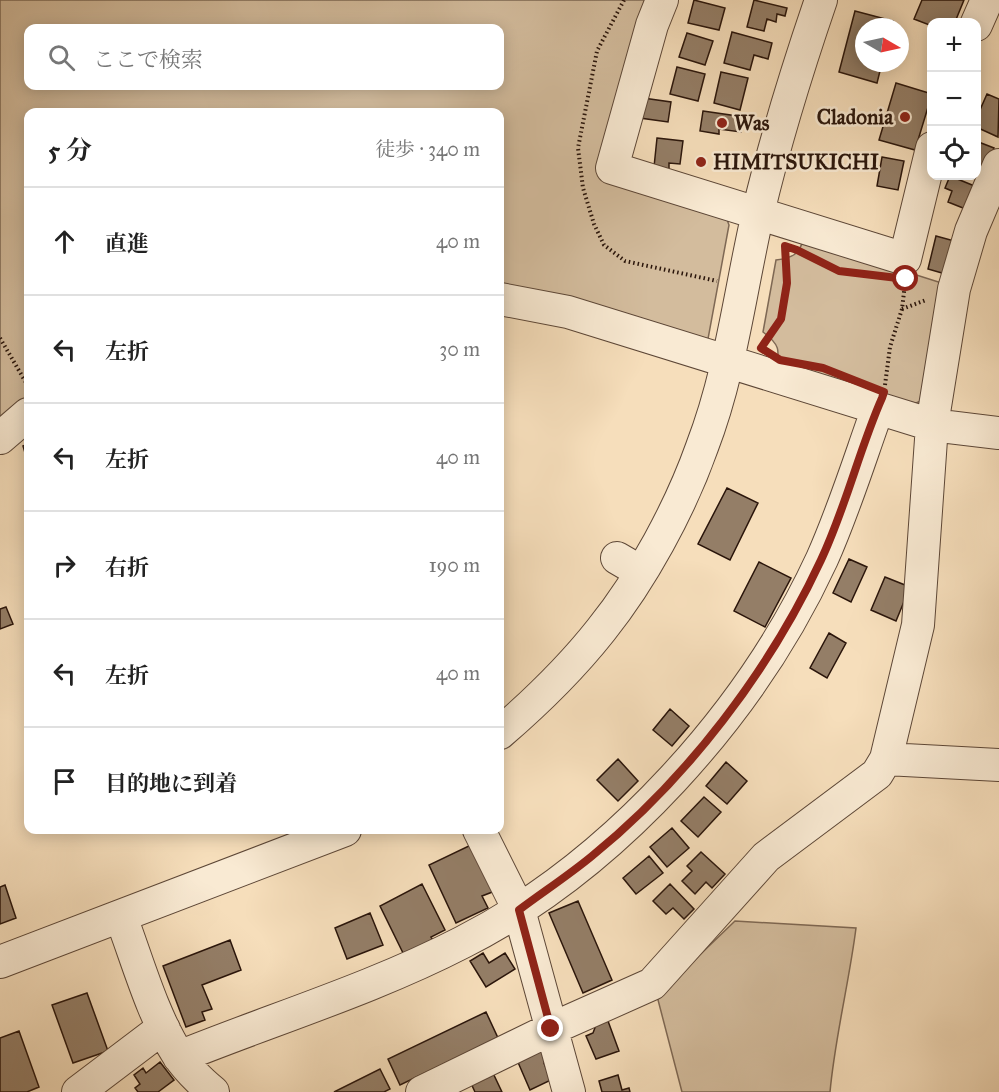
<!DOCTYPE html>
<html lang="ja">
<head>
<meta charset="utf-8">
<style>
	:root { --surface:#fff; --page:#f6f6f6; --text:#222; --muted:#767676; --line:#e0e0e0 }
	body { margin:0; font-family:"IM FELL Great Primer","Noto Serif JP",serif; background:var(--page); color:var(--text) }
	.controls { position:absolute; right:18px; top:18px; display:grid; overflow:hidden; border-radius:12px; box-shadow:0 3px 15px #0003 }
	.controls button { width:54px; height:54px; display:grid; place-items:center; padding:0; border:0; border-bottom:2px solid var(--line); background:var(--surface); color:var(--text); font:30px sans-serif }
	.compass { position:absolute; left:855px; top:18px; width:54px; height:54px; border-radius:50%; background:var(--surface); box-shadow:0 3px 15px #0003; rotate:99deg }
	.stop { position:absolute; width:18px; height:18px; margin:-14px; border:4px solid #8f2418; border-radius:50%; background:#fff }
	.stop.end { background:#8f2418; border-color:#fff; box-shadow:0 2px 6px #0008 }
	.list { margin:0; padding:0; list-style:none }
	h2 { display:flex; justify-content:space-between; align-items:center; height:78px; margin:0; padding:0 24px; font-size:26px }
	h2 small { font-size:20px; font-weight:400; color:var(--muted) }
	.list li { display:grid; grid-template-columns:39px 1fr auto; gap:18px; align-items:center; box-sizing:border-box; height:108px; padding:0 24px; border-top:2px solid var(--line) }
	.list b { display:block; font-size:22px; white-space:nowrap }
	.list em { font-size:20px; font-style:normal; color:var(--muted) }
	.icon { flex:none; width:33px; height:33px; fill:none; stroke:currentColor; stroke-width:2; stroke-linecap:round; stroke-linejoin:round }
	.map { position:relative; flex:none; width:999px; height:1092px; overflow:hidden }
	.search { position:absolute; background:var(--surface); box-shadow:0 3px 15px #0003; left:24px; top:24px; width:480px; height:66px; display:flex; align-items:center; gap:15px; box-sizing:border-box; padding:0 21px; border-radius:12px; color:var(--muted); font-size:22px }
	.panel { position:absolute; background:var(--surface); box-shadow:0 3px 15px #0003; left:24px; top:108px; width:480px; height:726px; border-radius:12px }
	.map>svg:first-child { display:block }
</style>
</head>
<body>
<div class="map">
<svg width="999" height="1092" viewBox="0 0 999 1092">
	<rect width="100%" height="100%" fill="#f6debb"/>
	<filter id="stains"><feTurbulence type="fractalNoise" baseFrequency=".00333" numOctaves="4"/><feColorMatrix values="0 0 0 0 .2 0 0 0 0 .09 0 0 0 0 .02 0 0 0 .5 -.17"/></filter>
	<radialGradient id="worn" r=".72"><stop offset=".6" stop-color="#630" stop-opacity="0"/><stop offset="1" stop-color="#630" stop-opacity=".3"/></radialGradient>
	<path fill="#d3bc9d" stroke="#7e6854" stroke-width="1.5" fill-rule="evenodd" d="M0 0H648L599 174 725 214 729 225 708 339 697 342 500 289V112H28V402L0 425ZM28 28H500V86H28Z
		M803 239 948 285 930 397 916 403 882 398 775 369C781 350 779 344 763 332L776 260C791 258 800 255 803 239Z
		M735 921 856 928C849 983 835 1037 830 1092H682L657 996Z"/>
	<path fill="#947e67" stroke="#2a150b" stroke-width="1.5" d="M694 0 725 8 719 30 688 23Z
		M754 0 787 8 785 16 777 14 776 22 767 19 764 31 747 27Z
		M922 0H964L955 22H932V26L914 19Z
		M855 11 893 21 892 27H864V63H882L877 83 839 72Z
		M732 32 772 43 768 59 754 55 750 70 724 63Z
		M687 33 713 41 705 65 679 57Z
		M677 67 705 74 698 101 670 94Z
		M721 72 748 78 740 110 714 103Z
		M896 83 932 94 915 150 879 140Z
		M987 94 999 99 998 137 976 127V119Z
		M643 98 671 102 668 122 640 118Z
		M703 111 744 117 741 132 719 129V134L700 131Z
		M657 138 683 141 680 164 669 163V169L654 167Z
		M976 141 994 148 982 177 976 175Z
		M882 157 904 161 898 190 877 186Z
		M950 176 977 187 968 210 948 202 952 191 945 188Z
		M936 236 958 242 949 275 928 269Z
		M28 444V463L23 446Z
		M727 488 758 503 730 560 698 544Z
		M849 559 867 567 851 602 833 593Z
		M759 562 791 578 765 627 734 611Z
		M885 577 910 587 896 621 871 610Z
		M6 607 13 624 0 629V609Z
		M829 633 846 643 827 678 810 668Z
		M670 709 689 726 672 746 653 730Z
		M618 759 638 781 618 801 597 780Z
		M726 762 747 781 727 804 706 786Z
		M704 797 721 812 698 837 681 821Z
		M672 828 689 848 667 867 650 847Z
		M473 844 495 891 482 896 488 908 456 923 429 865Z
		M701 852 725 874 712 888 706 882 695 894 682 881 692 871 687 866Z
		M649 856 663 873 636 894 623 878Z
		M422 884 445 930 431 937 434 942 405 957 380 906Z
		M670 884 694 909 684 919 673 908 666 914 653 901Z
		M5 885 16 918 0 924V887Z
		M578 901 612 980 583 993 549 913Z
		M370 913 383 945 347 959 335 928Z
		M230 940 241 970 202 985 212 1009 202 1012 205 1020 186 1027 163 966Z
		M483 953 489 963 505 953 515 969 486 987 470 961Z
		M87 993 108 1051 73 1063 52 1005Z
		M486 1012 498 1038 400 1085 388 1059Z
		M608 1021 619 1051 596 1059 586 1036 593 1033 596 1025Z
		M19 1031 39 1087 27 1092H0V1038Z
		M542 1049 548 1061 544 1063 551 1080 530 1090 517 1060Z
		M160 1062 174 1080 158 1092H138L135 1088 140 1084 134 1075 143 1068 146 1073Z
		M380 1069 390 1089 384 1092H334Z
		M492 1071 502 1092H475L470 1081Z
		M618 1075 622 1090 629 1088 630 1092H602L599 1081Z"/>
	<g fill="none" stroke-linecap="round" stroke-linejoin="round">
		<g stroke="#5d4737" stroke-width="34">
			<path id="minor" d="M662 0 652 25 612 168 905 259 932 148
				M976 25 987 0
				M500 299 568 312 932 425 999 433
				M0 438 28 414
				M617 558 641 572
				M500 733C536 702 571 668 601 630 642 579 680 509 702 447 731 372 740 291 758 213 775 141 797 70 821 0
				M886 759 999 765
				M479 830 519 910 569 1092
				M121 917C138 962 152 1014 178 1055 187 1069 200 1081 213 1092
				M0 962 345 830
				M179 1057C273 1019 372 989 463 942 614 865 751 713 822 559 844 510 860 458 878 408
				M78 1092 152 1036 164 1029
				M422 1092 551 1029 652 984 766 857 877 774 886 759 918 625 932 425 954 289 971 231 999 165"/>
		</g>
		<path stroke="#2a150b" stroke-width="4" stroke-dasharray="1.5 3" stroke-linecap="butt" d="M624 0 597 51 578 148 583 188 594 224 604 245 625 261 717 281
			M827 265 839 271 854 273
			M902 309 926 300
			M0 338 28 386
			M763 346 781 319 787 283 785 249
			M885 385 890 347 902 309 905 284"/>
		<use href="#minor" stroke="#f9ead3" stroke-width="32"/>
	</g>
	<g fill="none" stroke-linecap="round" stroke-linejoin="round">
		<path stroke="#8f2418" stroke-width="8" d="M551 1029 519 910C543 892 569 875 592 856 687 779 770 670 821 560 846 507 859 450 882 398L884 392 823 368 780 360 761 348 781 319 787 283 785 246 797 250 839 271 906 279"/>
	</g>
	<g fill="#8f2418" stroke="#f9ead3" stroke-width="2">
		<circle cx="905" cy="117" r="6"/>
		<circle cx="722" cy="123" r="6"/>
		<circle cx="701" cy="162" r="6"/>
	</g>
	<g text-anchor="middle" stroke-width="5" stroke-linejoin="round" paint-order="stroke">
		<g font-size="21" font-weight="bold" fill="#2a150b" stroke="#f9ead3" text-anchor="start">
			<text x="893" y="124" text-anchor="end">Cladonia</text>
			<text x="734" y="130">Was</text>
			<text x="713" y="169">HIMITSUKICHI</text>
		</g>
	</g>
	<rect width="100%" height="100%" filter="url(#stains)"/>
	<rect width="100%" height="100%" fill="url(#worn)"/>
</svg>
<div class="controls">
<button>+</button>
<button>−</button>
<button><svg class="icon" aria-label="locate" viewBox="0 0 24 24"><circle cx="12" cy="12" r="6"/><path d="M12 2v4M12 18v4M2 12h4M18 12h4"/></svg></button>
</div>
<svg class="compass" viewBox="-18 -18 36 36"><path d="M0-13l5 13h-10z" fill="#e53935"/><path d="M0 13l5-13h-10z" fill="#767676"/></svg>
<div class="stop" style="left:906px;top:279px"></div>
<div class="stop end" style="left:551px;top:1029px"></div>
<div class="search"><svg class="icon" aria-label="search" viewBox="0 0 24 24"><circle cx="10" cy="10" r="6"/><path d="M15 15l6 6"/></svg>ここで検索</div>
<section class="panel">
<h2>5 分<small>徒歩 · 340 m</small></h2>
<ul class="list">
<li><svg class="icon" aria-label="ahead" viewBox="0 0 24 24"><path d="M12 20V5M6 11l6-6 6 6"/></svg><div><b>直進</b></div><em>40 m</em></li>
<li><svg class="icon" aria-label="left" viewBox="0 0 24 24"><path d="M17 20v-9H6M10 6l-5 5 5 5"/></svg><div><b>左折</b></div><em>30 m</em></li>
<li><svg class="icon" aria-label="left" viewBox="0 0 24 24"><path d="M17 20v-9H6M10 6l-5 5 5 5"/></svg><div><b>左折</b></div><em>40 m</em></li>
<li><svg class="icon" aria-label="right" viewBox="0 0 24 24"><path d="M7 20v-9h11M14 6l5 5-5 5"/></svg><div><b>右折</b></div><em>190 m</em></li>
<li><svg class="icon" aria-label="left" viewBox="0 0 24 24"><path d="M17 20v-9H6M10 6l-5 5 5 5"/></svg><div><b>左折</b></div><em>40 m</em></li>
<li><svg class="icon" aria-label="arrive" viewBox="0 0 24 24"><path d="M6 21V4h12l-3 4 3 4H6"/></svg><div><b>目的地に到着</b></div></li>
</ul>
</section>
</div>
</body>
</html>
